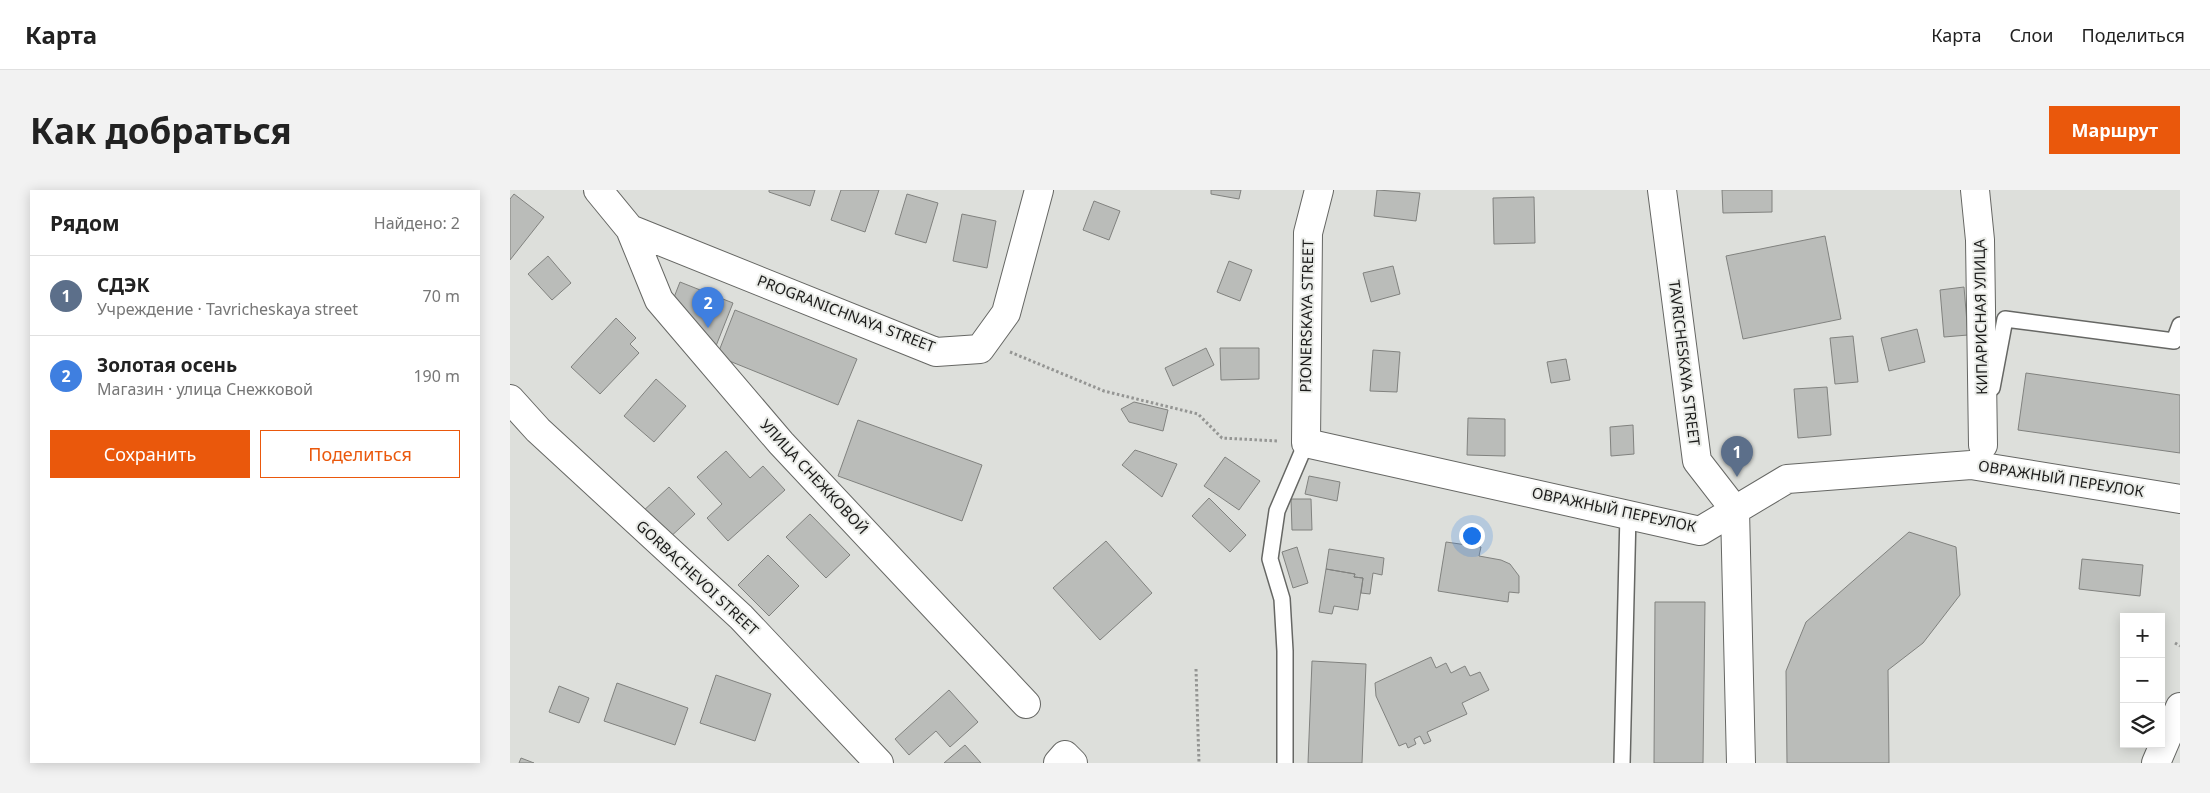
<!DOCTYPE html>
<html lang="ru">
<head>
<meta charset="utf-8">
<style>
	:root { --surface:#fff; --page:#f2f2f2; --text:#222; --muted:#767676; --line:#e0e0e0; --accent:#ea580c }
	body { margin:0; font-family:"Noto Sans",sans-serif; background:var(--page); color:var(--text) }
	.controls { position:absolute; right:15px; bottom:15px; display:grid; overflow:hidden; border-radius:0px; box-shadow:0 2px 12px #0003 }
	.controls button { width:45px; height:45px; display:grid; place-items:center; padding:0; border:0; border-bottom:1px solid var(--line); background:var(--surface); color:var(--text); font:25px sans-serif }
	.you { position:absolute; left:961px; top:345px; width:18px; height:18px; margin:-12px; border:4px solid #fff; border-radius:50%; background:#1a73e8; box-shadow:0 0 0 8px #1a73e833 }
	.badge { display:grid; place-items:center; width:32px; height:32px; border-radius:50%; background:var(--accent); color:#fff; font-size:16px; font-weight:700 }
	.pin { position:absolute; translate:-50% -41px; filter:drop-shadow(0 1px 2px #0008) }
	.pin::after { content:''; position:absolute; top:26px; width:18px; height:15px; background:inherit; clip-path:polygon(0 0,100% 0,50% 100%) }
	.list { margin:0; padding:0; list-style:none }
	h2 { display:flex; justify-content:space-between; align-items:center; height:65px; margin:0; padding:0 20px; font-size:21px }
	h2 small { font-size:16px; font-weight:400; color:var(--muted) }
	.list li { display:grid; grid-template-columns:32px 1fr auto; gap:15px; align-items:center; box-sizing:border-box; height:80px; padding:0 20px; border-top:1px solid var(--line) }
	.list b { display:block; font-size:19px; white-space:nowrap }
	.list p { margin:0; font-size:16px; white-space:nowrap; color:var(--muted) }
	.list em { font-size:16px; font-style:normal; color:var(--muted) }
	.actions { display:flex; gap:10px; padding:15px 20px }
	.actions a { flex:1; padding:11px 0; border:1px solid var(--accent); border-radius:0px; text-align:center; font-size:18px; color:var(--accent) }
	.actions .main { background:var(--accent); color:#fff }
	.icon { flex:none; width:28px; height:28px; fill:none; stroke:currentColor; stroke-width:2; stroke-linecap:round; stroke-linejoin:round }
	.map { position:relative; flex:none; width:1670px; height:573px; overflow:hidden; border-radius:0px }
	header { display:flex; align-items:center; gap:30px; box-sizing:border-box; height:70px; padding:0 25px; background:var(--surface); border-bottom:1px solid var(--line) }
	header strong { font-size:24px }
	nav { display:flex; gap:28px; margin-inline-start:auto; font-size:18px }
	.intro { display:flex; align-items:center; justify-content:space-between; box-sizing:border-box; height:120px; padding:0 30px }
	h1 { margin:0; font-size:35px }
	.button { padding:12px 22px; border-radius:0px; background:var(--accent); color:#fff; font-size:18px; font-weight:700 }
	main { display:flex; gap:30px; padding:0 30px }
	aside { flex:1; background:var(--surface); border-radius:0px; box-shadow:0 2px 12px #0003 }
	.map>svg:first-child { display:block }
</style>
</head>
<body>
<header>
<strong>Карта</strong>
<nav><a>Карта</a><a>Слои</a><a>Поделиться</a></nav>
</header>
<div class="intro"><h1>Как добраться</h1><a class="button">Маршрут</a></div>
<main>
<aside>
<h2>Рядом<small>Найдено: 2</small></h2>
<ul class="list">
<li><span class="badge" style="background:#5c6f8a">1</span><div><b>СДЭК</b><p>Учреждение · Tavricheskaya street</p></div><em>70 m</em></li>
<li><span class="badge" style="background:#3f7fe0">2</span><div><b>Золотая осень</b><p>Магазин · улица Снежковой</p></div><em>190 m</em></li>
</ul>
<div class="actions"><a class="main">Сохранить</a><a>Поделиться</a></div>
</aside>
<div class="map">
<svg width="1670" height="573" viewBox="0 0 1670 573">
	<rect width="100%" height="100%" fill="#dddfdb"/>
	<path fill="#babcb9" stroke="#81827f" d="M259 0H305L300 16 259 2Z
		M331 0H369L355 42 321 30Z
		M701 0H731L729 9 701 4Z
		M867 0 910 3 906 31 864 26Z
		M1212 0H1262V22L1213 23Z
		M4 4 34 27 0 70V9Z
		M397 4 428 13 416 53 385 44Z
		M1024 7 1025 53 984 54 983 8Z
		M584 11 610 21 599 50 573 40Z
		M452 24 486 31 477 78 443 71Z
		M1315 46 1331 129 1233 149 1216 66Z
		M38 66 61 93 42 110 18 84Z
		M719 71 742 80 730 111 707 102Z
		M883 76 890 104 861 112 853 83Z
		M170 92 223 113 204 161 161 115Z
		M1454 97 1458 145 1434 147 1430 100Z
		M225 120 347 169 328 215 207 166Z
		M106 128 126 148 120 154 129 163 90 204 61 177Z
		M1407 139 1415 172 1379 181 1371 148Z
		M1343 146 1348 192 1325 194 1320 148Z
		M696 158 704 175 663 196 655 178Z
		M710 158H749V189L711 190Z
		M863 160 890 162 887 202 860 201Z
		M1056 169 1060 190 1041 193 1037 172Z
		M1516 183 1670 205V263L1508 240Z
		M146 189 176 216 144 252 114 226Z
		M1317 197 1321 245 1288 248 1284 199Z
		M624 212 658 220 653 241 619 232 611 219Z
		M958 228 995 229V266L957 265Z
		M348 230 472 275 452 331 328 286Z
		M1123 235 1124 264 1101 266 1100 237Z
		M625 260 667 274 652 307 612 275Z
		M216 261 240 288 253 276 275 300 218 351 197 328 212 314 187 287Z
		M715 267 750 291 729 320 694 296Z
		M799 286 830 292 827 311 795 304Z
		M159 297 185 324 157 350 131 323Z
		M699 308 736 345 720 362 682 326Z
		M781 309H801L802 340H782Z
		M300 324 340 365 316 388 276 347Z
		M1399 342 1446 357 1450 405 1413 453 1378 480 1379 573H1277L1276 481 1296 432Z
		M596 351 642 403 590 450 543 398Z
		M936 352 971 357 969 366 991 370 1000 374 1009 386V403L999 402 998 412 928 401Z
		M787 357 798 393 783 398 772 362Z
		M819 359 874 368 872 385 863 383 860 404 851 403 853 388 844 387 845 384 816 379Z
		M258 365 289 396 259 426 228 395Z
		M1572 369 1633 375 1630 406 1569 399Z
		M816 379 845 384 844 387 853 388 848 420 824 416 822 424 809 422Z
		M1145 412H1195L1193 573H1144Z
		M921 467 926 478 936 473 941 483 955 476 960 486 970 482 979 500 952 513 957 524 917 542 921 551 914 554 910 546 904 549 906 554 898 558 896 553 889 556 866 506 865 493Z
		M802 471 856 474 852 573H798Z
		M206 485 261 504 245 551 190 533Z
		M107 493 178 518 165 555 94 531Z
		M49 496 79 508 69 533 39 522Z
		M439 500 468 532 440 557 426 541 399 565 385 549Z
		M455 555 471 573H434Z
		M11 568 24 573H9Z"/>
	<g fill="none" stroke-linecap="round" stroke-linejoin="round">
		<g stroke="#666764" stroke-width="18">
			<path id="lane" d="M1482 198 1495 129 1664 151 1670 135
				M775 573V461L772 409 760 369 767 321 796 253
				M1112 573 1118 324"/>
		</g>
		<g stroke="#666764" stroke-width="30">
			<path id="street" d="M88 0 120 39 426 162 470 159 496 123 529 0
				M809 0 798 43 796 253 1190 341 1277 289 1461 275 1670 309
				M1152 0 1187 271 1225 320 1231 573
				M1465 0 1470 50 1473 255
				M120 39 149 110 271 253 516 514
				M548 573 555 565 563 573"/>
		</g>
		<g stroke="#666764" stroke-width="30">
			<path id="secondary" d="M0 209 28 240 231 427 369 573
				M1646 573 1670 517"/>
		</g>
		<path stroke="#949593" stroke-width="3" stroke-dasharray="2.5 2.5" stroke-linecap="butt" d="M500 162 594 201 688 224 712 248 768 251
			M1665 453 1670 456
			M686 479 689 573"/>
		<use href="#lane" stroke="#fff" stroke-width="15"/>
		<use href="#street" stroke="#fff" stroke-width="28"/>
		<use href="#secondary" stroke="#fff" stroke-width="28"/>
	</g>
	<g text-anchor="middle" stroke-width="4" stroke-linejoin="round" paint-order="stroke">
		<g font-size="15" fill="#1c1c1b" stroke="#eaece8">
			<text transform="translate(336 124) rotate(21)" y="5">PROGRANICHNAYA STREET</text>
			<text transform="translate(797 126) rotate(-89)" y="5">PIONERSKAYA STREET</text>
			<text transform="translate(1471 127) rotate(-91)" y="5">КИПАРИСНАЯ УЛИЦА</text>
			<text transform="translate(1174 173) rotate(83)" y="5">TAVRICHESKAYA STREET</text>
			<text transform="translate(304 287) rotate(47)" y="5">УЛИЦА СНЕЖКОВОЙ</text>
			<text transform="translate(1551 289) rotate(9)" y="5">ОВРАЖНЫЙ ПЕРЕУЛОК</text>
			<text transform="translate(1104 320) rotate(12)" y="5">ОВРАЖНЫЙ ПЕРЕУЛОК</text>
			<text transform="translate(187 388) rotate(43)" y="5">GORBACHEVOI STREET</text>
		</g>
	</g>
</svg>
<div class="controls">
<button>+</button>
<button>−</button>
<button><svg class="icon" aria-label="layers" viewBox="0 0 24 24"><path d="M12 4l9 5-9 5-9-5zM3 14l9 5 9-5"/></svg></button>
</div>
<div class="you"></div>
<div class="pin badge" style="left:1227px;top:287px;background:#5c6f8a">1</div>
<div class="pin badge" style="left:198px;top:138px;background:#3f7fe0">2</div>
</div>
</main>
</body>
</html>
